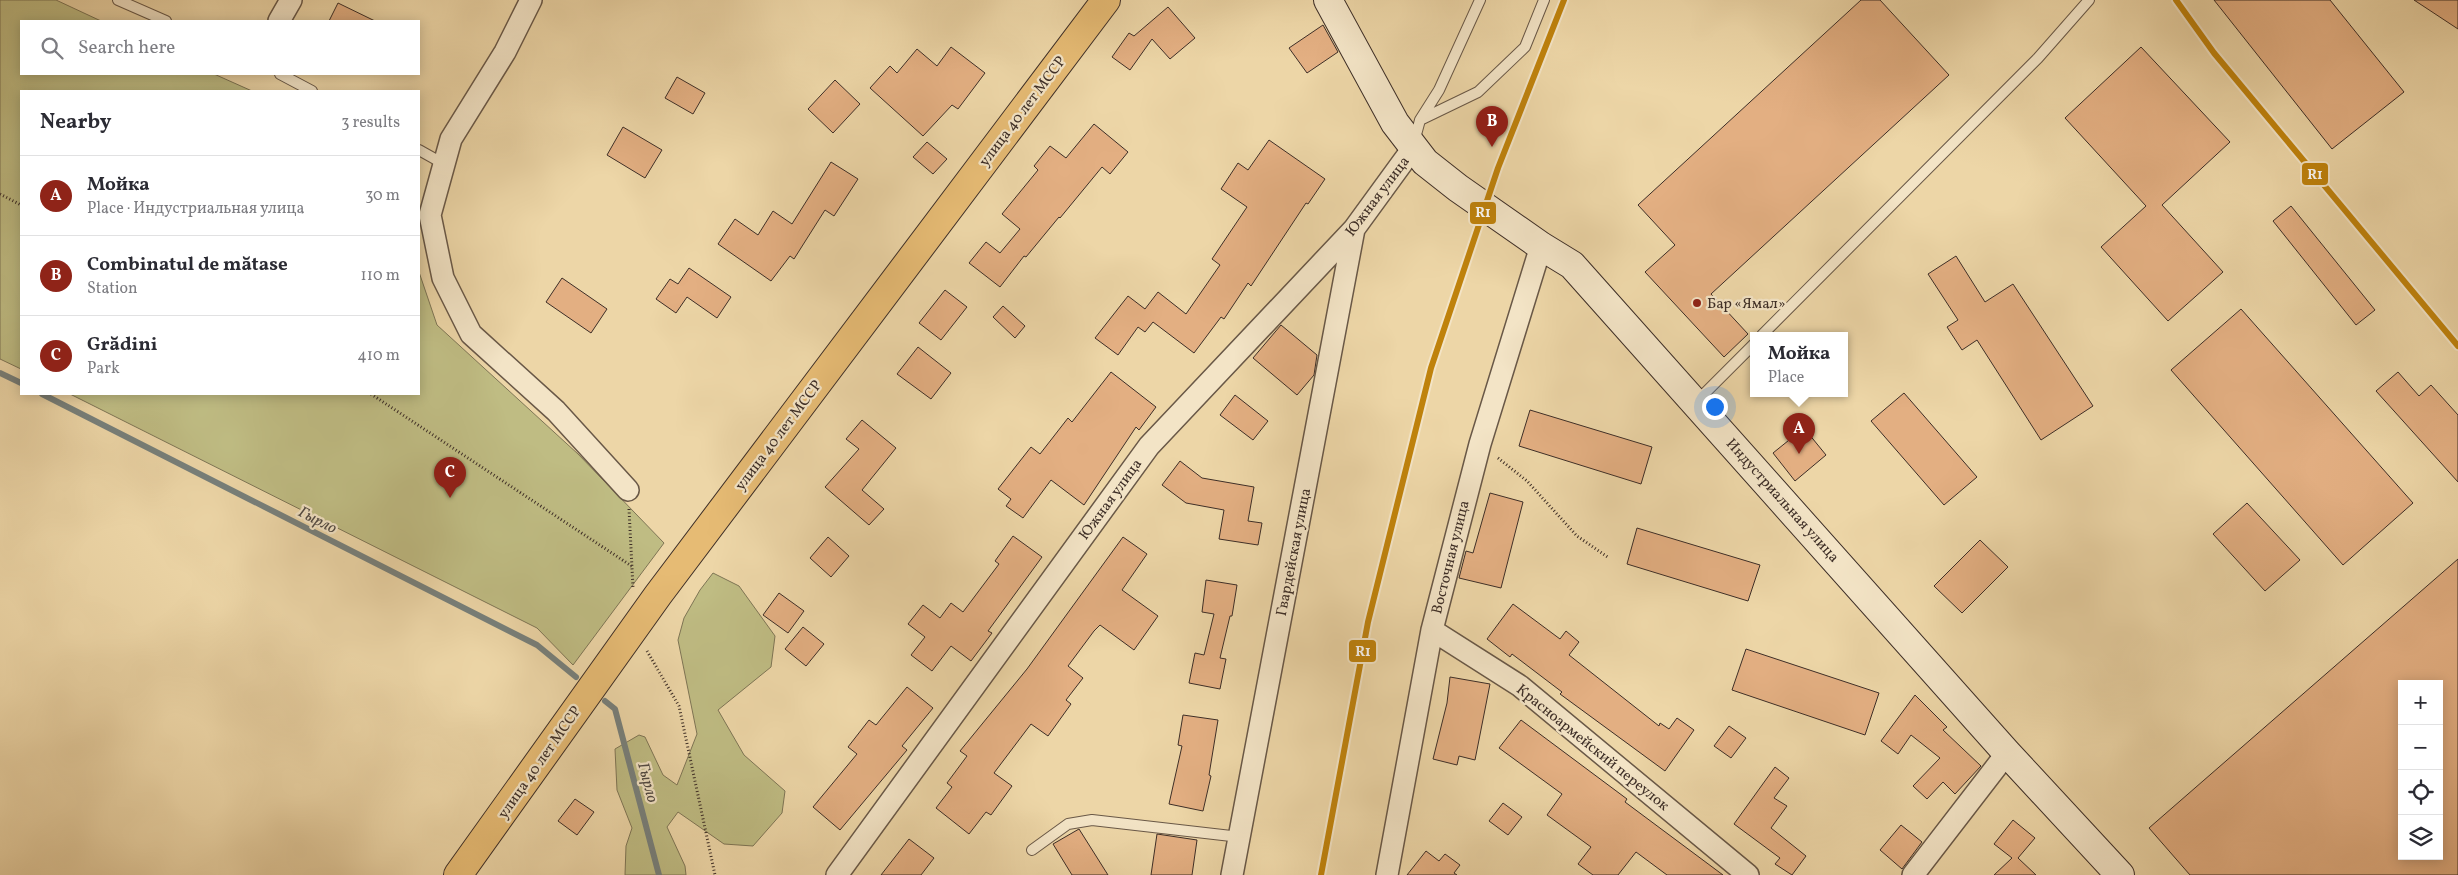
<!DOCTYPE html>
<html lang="en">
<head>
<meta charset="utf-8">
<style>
	:root { --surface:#fff; --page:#f7f7f7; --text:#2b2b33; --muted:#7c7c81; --line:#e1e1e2; --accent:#8f2418 }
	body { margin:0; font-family:Vollkorn,serif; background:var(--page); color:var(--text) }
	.controls { position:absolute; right:15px; bottom:15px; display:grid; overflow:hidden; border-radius:0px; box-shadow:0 2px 12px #0003 }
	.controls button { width:45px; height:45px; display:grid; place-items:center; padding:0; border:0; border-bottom:1px solid var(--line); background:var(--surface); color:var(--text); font:25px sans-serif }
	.you { position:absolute; left:1714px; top:406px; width:18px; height:18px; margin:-12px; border:4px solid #fff; border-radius:50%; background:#1a73e8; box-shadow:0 0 0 8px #1a73e833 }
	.badge { display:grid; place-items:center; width:32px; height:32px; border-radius:50%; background:var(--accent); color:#fff; font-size:16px; font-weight:700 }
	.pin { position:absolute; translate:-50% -41px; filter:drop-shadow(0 1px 2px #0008) }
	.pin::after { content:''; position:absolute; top:26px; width:18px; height:15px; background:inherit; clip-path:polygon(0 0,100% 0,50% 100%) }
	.popup { position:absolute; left:1750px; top:332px; width:98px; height:65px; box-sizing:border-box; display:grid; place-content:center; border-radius:0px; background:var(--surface); filter:drop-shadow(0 1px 4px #0005); font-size:16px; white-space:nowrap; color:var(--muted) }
	.popup b { font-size:19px; color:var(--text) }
	.popup::after { content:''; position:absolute; left:50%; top:100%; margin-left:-10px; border:10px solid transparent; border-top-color:var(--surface) }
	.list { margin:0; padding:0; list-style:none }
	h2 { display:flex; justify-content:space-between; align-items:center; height:65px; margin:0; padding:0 20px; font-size:21px }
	h2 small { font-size:16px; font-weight:400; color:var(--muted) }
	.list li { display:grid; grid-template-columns:32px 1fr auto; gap:15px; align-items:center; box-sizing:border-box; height:80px; padding:0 20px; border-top:1px solid var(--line) }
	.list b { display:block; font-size:19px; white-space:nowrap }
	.list p { margin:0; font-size:16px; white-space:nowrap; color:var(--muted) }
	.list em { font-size:16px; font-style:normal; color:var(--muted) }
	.icon { flex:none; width:28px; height:28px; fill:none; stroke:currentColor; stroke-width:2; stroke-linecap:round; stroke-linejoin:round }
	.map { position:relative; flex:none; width:2458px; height:875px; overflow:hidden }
	.search { position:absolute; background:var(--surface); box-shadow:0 2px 12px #0003; left:20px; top:20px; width:400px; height:55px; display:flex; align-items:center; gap:12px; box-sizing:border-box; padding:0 18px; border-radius:0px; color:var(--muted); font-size:19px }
	.panel { position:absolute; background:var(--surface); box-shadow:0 2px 12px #0003; left:20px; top:90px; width:400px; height:305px; border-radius:0px }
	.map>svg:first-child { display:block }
</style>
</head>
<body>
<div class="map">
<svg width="2458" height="875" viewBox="0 0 2458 875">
	<rect width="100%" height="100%" fill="#edd6a7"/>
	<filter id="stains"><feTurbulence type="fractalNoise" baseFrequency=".004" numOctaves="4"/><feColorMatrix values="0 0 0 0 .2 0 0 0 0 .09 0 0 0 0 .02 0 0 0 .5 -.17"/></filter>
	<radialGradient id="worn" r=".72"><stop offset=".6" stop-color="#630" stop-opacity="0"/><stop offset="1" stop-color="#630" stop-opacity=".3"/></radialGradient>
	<path fill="#bfbc83" stroke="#7e7555" d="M0 0H56L101 21H21V74H214L252 91H21V369L0 359Z
		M419 272 437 325 578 454 664 543 573 665 537 628 70 394H419Z
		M713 573 739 586 775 636 771 667 718 710 744 755 785 791 782 813 753 846 724 844 678 812 667 827 685 866 686 875H625L626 846 632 828 617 790 615 749 639 735 645 737 663 775 677 785 697 734 678 640 684 618 700 590Z"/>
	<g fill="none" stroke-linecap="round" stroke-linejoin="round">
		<path stroke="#77807c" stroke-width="6" d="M0 373 21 383
			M42 394 537 645 576 677
			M605 701 615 709 659 875"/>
	</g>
	<path fill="#e3af82" stroke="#3d2e27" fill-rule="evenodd" d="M1861 0H1880L1949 75 1711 294 1748 334 1724 357 1645 272 1675 245 1638 205Z
		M2214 0H2330L2404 92 2332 149Z
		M2414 0H2458V29Z
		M338 3 375 21H329Z
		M1168 7 1195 38 1170 59 1152 39 1130 70 1112 57 1129 33 1134 36Z
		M1323 25 1338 52 1307 73 1289 48Z
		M951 47 985 73 958 109 952 105 923 136 870 88 890 66 897 73 917 49 937 66Z
		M2141 47 2230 142 2162 205 2223 272 2168 321 2101 247 2146 206 2065 118Z
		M677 77 705 93 693 114 665 98Z
		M835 80 860 104 833 133 808 109Z
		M1094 124 1128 152 1110 174 1102 167 1060 218 1059 217 1026 257 1024 256 1000 287 969 263 986 242 1000 253 1020 229 1002 214 1038 170 1034 166 1050 146 1066 158Z
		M623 127 662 150 645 178 607 155Z
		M1269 140 1325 179 1308 204 1306 203 1251 286 1248 283 1224 319 1221 317 1194 353 1153 322 1145 332 1138 327 1118 355 1095 338 1128 296 1145 309 1158 292 1186 314 1220 265 1212 259 1247 207 1221 189 1238 163 1248 170Z
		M927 142 947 159 933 174 913 157Z
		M831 162 858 179 834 216 825 210 794 259 790 256 771 281 718 244 735 219 758 235 773 211 792 224Z
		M2291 206 2375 310 2356 325 2273 221Z
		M1956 256 1985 302 2013 284 2093 406 2041 440 1977 340 1962 350 1947 327 1958 320 1928 274Z
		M689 268 731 297 717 318 687 297 676 313 656 299 670 279 678 284Z
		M562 278 607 309 591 333 546 302Z
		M945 290 967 307 941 340 919 323Z
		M1003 306 1025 326 1015 338 993 317Z
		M2241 309 2413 503 2343 565 2171 370Z
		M1281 325 1317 355 1314 375 1297 395 1253 358Z
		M918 347 951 373 931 399 897 374Z
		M1111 372 1156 407 1139 430 1136 427 1084 505 1051 480 1023 518 1006 506 1011 499 998 489 1031 447 1040 454 1068 418 1072 422Z
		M2398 372 2419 396 2431 385 2458 415V482L2376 391Z
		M1904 393 1977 477 1944 505 1871 421Z
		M1235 395 1268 421 1253 440 1220 415Z
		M1530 410 1652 447 1641 484 1519 446Z
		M862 420 896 448 862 490 884 509 869 525 825 487 859 449 846 439Z
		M1804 428 1826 455 1795 481 1773 453Z
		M1180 461 1202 478 1254 487 1248 521 1262 523 1258 545 1219 539 1224 510 1186 503 1162 485Z
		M1490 493 1523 502 1501 588 1459 578 1466 551 1473 553Z
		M2247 503 2300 560 2265 591 2213 534Z
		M1637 528 1760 565 1748 601 1627 564Z
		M1013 536 1042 557 988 631 992 633 971 661 951 646 932 671 911 655 925 637 908 624 923 605 940 618 951 603 963 612 999 564 995 561Z
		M828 537 849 556 831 577 810 558Z
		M1123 537 1147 554 1122 590 1158 616 1134 650 1100 625 1094 631 1068 666 1083 678 1066 700 1071 704 1048 736 1031 724 994 773 1012 786 991 815 986 812 969 834 936 808 952 787 947 783 967 756 960 751 1027 669Z
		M1980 540 2008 567 1962 613 1934 586Z
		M2458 559V875H2190L2149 828ZM2402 684H2439V856H2402Z
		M1206 580 1237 585 1232 616H1230L1220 658 1226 659 1220 689 1189 683 1195 653 1204 655 1214 614 1202 612Z
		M779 593 804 611 788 633 763 615Z
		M1513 604 1560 639 1566 631 1579 642 1569 655 1659 726 1660 723 1669 729 1677 718 1694 730 1665 771 1560 694 1562 692 1512 654 1510 657 1487 639Z
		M803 627 824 644 806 666 785 649Z
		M1746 649 1879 693 1865 735 1732 690Z
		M1450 677 1490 684 1475 760 1459 756 1457 765 1433 759 1447 703Z
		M907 687 933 708 902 746 907 750 840 830 813 807 857 754 848 747 869 720 876 725Z
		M1915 695 1947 727 1943 730 1981 766 1955 794 1943 782 1927 799 1913 786 1940 758 1911 735 1898 754 1881 741Z
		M1183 715 1218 720 1209 775 1211 776 1203 811 1169 804 1182 746 1178 745Z
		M1521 720 1627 799 1625 802 1723 875H1667L1636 852 1618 875H1593L1578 864 1591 847 1547 815 1562 794 1499 748Z
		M1729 726 1746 738 1731 758 1714 746Z
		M1775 767 1789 778 1774 798 1787 806 1771 828 1806 856 1792 875 1775 864 1780 858 1734 824Z
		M575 799 594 812 577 835 558 821Z
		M1503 803 1522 817 1508 835 1489 821Z
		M2013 820 2035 838 2018 858 2036 875H1994L2012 858 1994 844Z
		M1901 825 1922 842 1902 869 1880 850Z
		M1079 829 1108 875H1072L1053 844Z
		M1157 834 1197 840 1192 875H1151Z
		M909 839 934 858 921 875H881Z
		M1426 851 1439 861 1445 854 1460 865 1454 873 1457 875H1407Z"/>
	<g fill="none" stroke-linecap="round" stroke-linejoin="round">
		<g stroke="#695847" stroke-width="12">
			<path id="lane" d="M118 0 166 21
				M280 74 312 91
				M1420 120 1478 92 1525 47 1544 0
				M1414 142 1420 120 1439 90 1480 0
				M419 150 444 164
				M1762 335 2038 58 2089 0
				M1696 402 1754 344
				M1032 850 1068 824 1092 820 1240 837"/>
		</g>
		<g stroke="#695847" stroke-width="24">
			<path id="street" d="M531 0 505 52 451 139 430 215 443 278 471 334 556 411 628 490
				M279 21 291 0
				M1432 630 1520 686 1748 875
				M837 875 1149 446 1354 229 1413 148
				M1232 875 1354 229
				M1387 875 1432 630 1480 444 1541 246
				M1913 875 2007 753"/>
		</g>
		<g stroke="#3d2e27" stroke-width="30">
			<path id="secondary" d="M1328 0 1395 123 1425 162 1458 188 1541 246 1572 265 2007 753 2120 875"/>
		</g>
		<g stroke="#3d2e27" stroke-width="30">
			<path id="primary" d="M458 875 658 595 1106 0"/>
		</g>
		<path stroke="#3d2e27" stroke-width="3" stroke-dasharray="1 2.5" stroke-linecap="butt" d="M0 194 21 205
			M371 394 633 567
			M1498 458 1527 481 1577 536 1609 558
			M629 509 633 588
			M647 651 679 706 715 875"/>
		<use href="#lane" stroke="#f3e4c6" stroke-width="10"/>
		<use href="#street" stroke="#f3e4c6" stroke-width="21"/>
		<use href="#secondary" stroke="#f3e4c6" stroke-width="28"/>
		<use href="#primary" stroke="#e6bb74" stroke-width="28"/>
		<g stroke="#f3e4c6" stroke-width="10">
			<path id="rail-1" d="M2176 0 2214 53 2458 346
				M1321 875 1368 622 1431 368 1498 168 1564 0"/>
		</g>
		<use href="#rail-1" stroke="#bf820c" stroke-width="6"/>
	</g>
	<circle fill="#8f2418" stroke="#f3e4c6" stroke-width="2" cx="1697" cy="303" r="5"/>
	<g text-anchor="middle" stroke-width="4.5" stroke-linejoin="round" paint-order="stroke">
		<g font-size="15" fill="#3d2e27" stroke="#f3e4c6">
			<text transform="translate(1022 111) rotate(-53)" y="5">улица 40 лет МССР</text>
			<text transform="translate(1377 196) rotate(-53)" y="5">Южная улица</text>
			<text transform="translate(778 435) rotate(-53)" y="5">улица 40 лет МССР</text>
			<text transform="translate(1110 499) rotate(-54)" y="5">Южная улица</text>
			<text transform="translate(1783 500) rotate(48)" y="5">Индустриальная улица</text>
			<text transform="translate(1293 552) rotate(-79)" y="5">Гвардейская улица</text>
			<text transform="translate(1450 557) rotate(-76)" y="5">Восточная улица</text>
			<text transform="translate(1593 747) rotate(39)" y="5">Красноармейский переулок</text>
			<text transform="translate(539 762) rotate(-55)" y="5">улица 40 лет МССР</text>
		</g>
		<g font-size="15" fill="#3d2e27" stroke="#f3e4c6" text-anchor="start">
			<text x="1707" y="308">Бар «Ямал»</text>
		</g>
		<g font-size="16" font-style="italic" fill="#504943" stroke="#f3e4c6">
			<text transform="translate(318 519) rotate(27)" y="6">Гырло</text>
			<text transform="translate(649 782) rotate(75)" y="6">Гырло</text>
		</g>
	</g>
	<g stroke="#f3e4c6" stroke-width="2">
		<rect x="2301" y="162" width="28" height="24" rx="5" fill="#bf820c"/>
		<rect x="1469" y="201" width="28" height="24" rx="5" fill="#bf820c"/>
		<rect x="1348" y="639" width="29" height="24" rx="5" fill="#bf820c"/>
	</g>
	<g font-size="14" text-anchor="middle" font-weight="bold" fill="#fff">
		<text x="2315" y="179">R1</text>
		<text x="1483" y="217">R1</text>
		<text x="1363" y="656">R1</text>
	</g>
	<rect width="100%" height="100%" filter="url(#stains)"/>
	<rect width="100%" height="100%" fill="url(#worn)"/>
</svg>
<div class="controls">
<button>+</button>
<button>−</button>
<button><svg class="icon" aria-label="locate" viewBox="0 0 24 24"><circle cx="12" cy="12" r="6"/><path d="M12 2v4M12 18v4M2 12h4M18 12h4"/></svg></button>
<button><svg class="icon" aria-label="layers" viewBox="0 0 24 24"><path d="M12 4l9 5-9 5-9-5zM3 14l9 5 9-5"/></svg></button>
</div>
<div class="you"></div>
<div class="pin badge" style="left:1799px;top:454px">A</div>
<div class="popup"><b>Мойка</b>Place</div>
<div class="pin badge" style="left:1492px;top:147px">B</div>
<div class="pin badge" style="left:450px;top:498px">C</div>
<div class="search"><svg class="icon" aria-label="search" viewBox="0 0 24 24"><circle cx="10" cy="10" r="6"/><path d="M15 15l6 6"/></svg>Search here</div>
<section class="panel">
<h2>Nearby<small>3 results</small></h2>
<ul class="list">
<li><span class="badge">A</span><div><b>Мойка</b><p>Place · Индустриальная улица</p></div><em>30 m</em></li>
<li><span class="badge">B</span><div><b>Combinatul de mătase</b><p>Station</p></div><em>110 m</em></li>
<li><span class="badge">C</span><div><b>Grădini</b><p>Park</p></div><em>410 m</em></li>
</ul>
</section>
</div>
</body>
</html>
